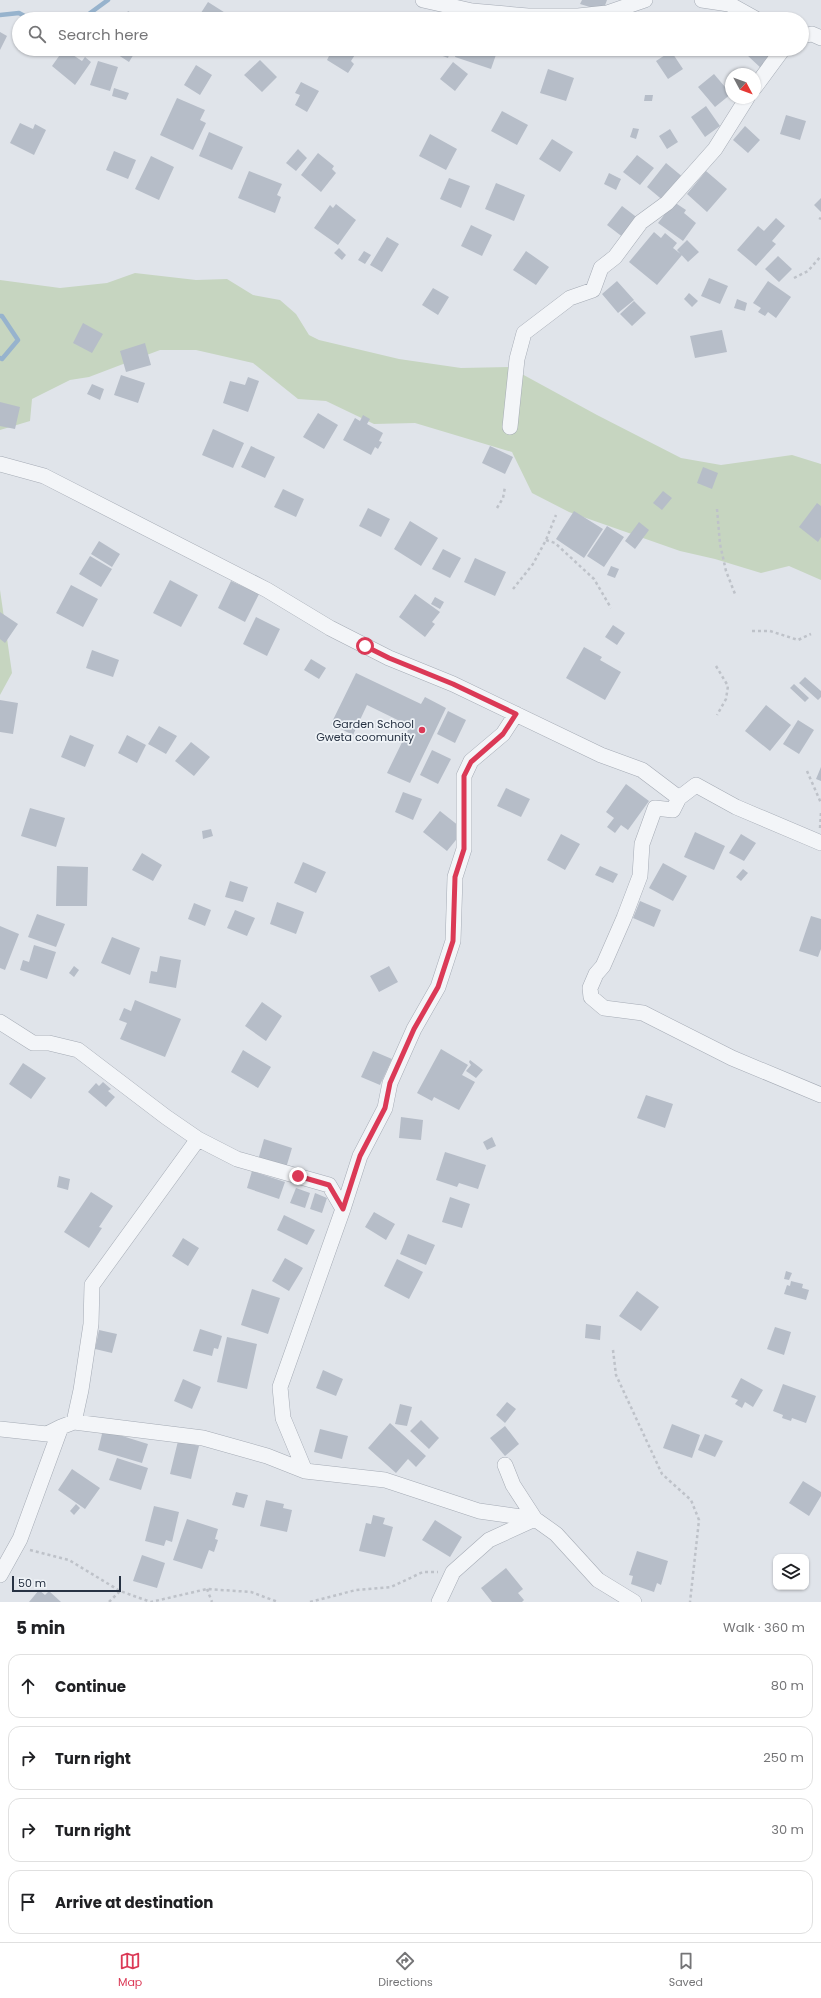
<!DOCTYPE html>
<html lang="en">
<head>
<meta charset="utf-8">
<style>
	:root { --surface:#fff; --page:#f6f6f6; --text:#202124; --muted:#757577; --line:#e0e0e0; --accent:#db3956 }
	body { margin:0; font-family:Poppins,sans-serif; background:var(--page); color:var(--text) }
	.controls { position:absolute; right:12px; bottom:12px; display:grid; overflow:hidden; border-radius:8px; box-shadow:0 1px 3px #0004 }
	.controls button { width:36px; height:36px; display:grid; place-items:center; padding:0; border:0; border-bottom:1px solid var(--line); background:var(--surface); color:var(--text); font:20px sans-serif }
	.compass { position:absolute; left:725px; top:68px; width:36px; height:36px; border-radius:50%; background:var(--surface); box-shadow:0 1px 3px #0004; rotate:131deg }
	.scale { position:absolute; left:12px; bottom:10px; width:109px; box-sizing:border-box; padding-left:4px; border:2px solid #273243; border-top:0; font-size:11px; line-height:14px; white-space:nowrap; color:#273243; -webkit-text-stroke:3px #eff3f7; paint-order:stroke }
	.stop { position:absolute; width:12px; height:12px; margin:-9px; border:3px solid #db3956; border-radius:50%; background:#fff }
	.stop.end { background:#db3956; border-color:#fff; box-shadow:0 1px 4px #0008 }
	.list { margin:0; padding:0; list-style:none }
	h2 { display:flex; justify-content:space-between; align-items:center; height:52px; margin:0; padding:0 16px; font-size:17px }
	h2 small { font-size:13px; font-weight:400; color:var(--muted) }
	.list li { display:grid; grid-template-columns:26px 1fr auto; gap:12px; align-items:center; box-sizing:border-box; height:64px; margin:0 8px 8px; padding:0 8px; border:1px solid var(--line); border-radius:12px }
	.list b { display:block; font-size:15px; white-space:nowrap }
	.list em { font-size:13px; font-style:normal; color:var(--muted) }
	.icon { flex:none; width:22px; height:22px; fill:none; stroke:currentColor; stroke-width:2; stroke-linecap:round; stroke-linejoin:round }
	.map { position:relative; flex:none; width:821px; height:1602px; overflow:hidden }
	.search { position:absolute; background:var(--surface); box-shadow:0 1px 3px #0004; left:12px; right:12px; top:12px; height:44px; display:flex; align-items:center; gap:10px; box-sizing:border-box; padding:0 14px; border-radius:22px; color:var(--muted); font-size:15px }
	.sheet { height:340px; background:var(--surface) }
	nav { display:flex; justify-content:space-around; align-items:center; box-sizing:border-box; height:56px; border-top:1px solid var(--line); background:var(--surface); font-size:11px; color:var(--muted) }
	nav a { display:grid; justify-items:center; gap:2px }
	nav .on { color:var(--accent) }
	.map>svg:first-child { display:block }
</style>
</head>
<body>
<div class="map">
<svg width="821" height="1602" viewBox="0 0 821 1602">
	<rect width="100%" height="100%" fill="#e0e4ea"/>
	<path fill="#c6d5c0" d="M135 273 196 280 227 279 253 295 280 300 296 314 309 335 319 340 399 359 461 368 509 367 597 415 681 458 721 465 792 455 821 464V580L789 566 761 573 715 559 680 551 569 512 532 493 512 452 415 423 374 424 326 401 298 399 253 363 196 350H160L89 377 70 380 32 399 30 421 0 430V280L60 288 107 283Z
		M0 590 12 673 0 695Z"/>
	<g fill="none" stroke-linecap="round" stroke-linejoin="round">
		<path stroke="#97b3cd" stroke-width="4.5" d="M0 15 19 13 30 19
			M82 19 108 0
			M0 316H2L18 340 2 359 0 358"/>
	</g>
	<path fill="#b6bdc8" d="M582 0H607L603 11 580 4Z
		M208 2 227 14 223 19H197Z
		M128 11 142 19H123Z
		M396 12 412 19H394Z
		M0 32 7 36 0 50Z
		M64 49 82 61 85 57 91 62 75 85 52 66Z
		M109 49H137L129 62Z
		M327 49 358 50 351 61 354 64 348 73 327 60 329 56 325 53Z
		M424 49H451L448 58Z
		M457 49H498L491 69 455 57Z
		M752 49H770L777 55 763 70 747 55Z
		M671 51 683 69 668 79 656 61Z
		M260 60 277 77 262 92 244 75Z
		M98 61 118 67 110 91 90 85Z
		M453 62 468 74 455 91 440 79Z
		M196 65 212 75 200 95 184 85Z
		M548 69 574 78 566 101 540 93Z
		M714 74 731 94 715 107 698 87Z
		M301 82 319 91 307 112 295 105 300 95 295 93Z
		M114 88 129 93 126 100 112 96Z
		M645 95H653L652 101H644Z
		M177 98 205 110 200 120 206 123 193 150 160 135Z
		M706 106 720 126 705 137 691 117Z
		M502 111 528 125 517 145 491 131Z
		M786 115 806 121 800 140 780 134Z
		M20 123 33 129 35 124 46 130 34 155 10 143Z
		M745 126 760 140 748 153 733 140Z
		M633 128 639 129 636 139 630 137Z
		M670 129 678 142 667 149 659 136Z
		M209 132 243 147 232 170 199 156Z
		M430 134 457 149 446 170 419 156Z
		M552 139 573 152 560 172 539 159Z
		M298 149 307 158 296 171 286 163Z
		M114 151 136 160 128 179 106 170Z
		M318 153 334 166 332 169 336 173 321 192 301 175Z
		M637 155 654 168 640 185 623 172Z
		M151 156 174 167 159 200 135 189Z
		M666 163 684 178 665 202 647 187Z
		M249 171 282 184 277 195 281 197 275 213 238 198Z
		M706 171 727 189 707 212 687 194Z
		M609 173 621 179 616 190 604 184Z
		M449 178 470 186 461 208 440 199Z
		M496 183 525 195 514 221 485 209Z
		M821 198V212L814 205Z
		M674 202 686 210 684 213 696 223 683 241 658 223Z
		M336 204 356 220 338 245 314 228 330 205 333 208Z
		M622 206 639 219 624 238 607 225Z
		M776 218 785 226 772 241 776 244 756 266 737 250 758 226 764 231Z
		M471 225 492 235 482 256 461 246Z
		M654 232 661 238 665 233 677 243 673 248 682 255 657 285 629 262Z
		M387 237 399 244 382 272 370 265Z
		M687 240 699 252 688 262 677 250Z
		M339 248 346 255 342 260 334 253Z
		M364 251 371 255 365 264 358 260Z
		M526 251 549 267 536 285 513 270Z
		M778 256 792 269 779 282 765 269Z
		M709 278 728 286 720 304 701 296Z
		M617 281 634 300 618 313 602 294Z
		M768 281 791 297 776 318 768 312 765 316 758 312 761 308 753 303Z
		M433 288 449 297 438 315 422 305Z
		M689 293 698 301 692 307 684 299Z
		M737 299 747 303 745 311 734 308Z
		M634 301 646 313 632 326 620 314Z
		M83 323 103 334 92 353 73 343Z
		M722 330 727 352 695 358 690 336Z
		M145 343 151 365 126 372 120 351Z
		M121 375 145 383 138 403 114 395Z
		M248 377 259 381 248 412 223 403 230 381 245 385Z
		M92 384 104 389 100 400 87 394Z
		M0 402 20 407 15 429 0 426Z
		M318 413 338 425 324 449 303 437Z
		M363 415 370 419 367 424 383 433 379 441 382 442 378 449 375 447 371 455 343 440 355 418 360 421Z
		M213 429 244 443 233 468 202 455Z
		M251 446 275 457 265 478 241 467Z
		M490 446 513 457 505 474 482 463Z
		M703 467 718 473 712 489 697 483Z
		M283 489 304 499 296 517 274 507Z
		M663 491 672 498 662 510 653 503Z
		M817 503 821 506V537L818 542 799 527Z
		M368 508 390 519 381 537 359 526Z
		M574 511 603 529 584 558 556 539Z
		M410 521 438 538 421 566 394 549Z
		M639 522 649 530 635 549 625 541Z
		M607 526 624 537 604 567 587 556Z
		M99 541 120 554 112 567 91 554Z
		M443 549 461 558 450 578 432 569Z
		M90 556 112 569 101 587 79 574Z
		M475 558 506 572 495 596 464 582Z
		M611 566 619 569 615 578 607 575Z
		M170 580 198 595 181 627 153 613Z
		M231 581 259 594 245 622 218 608Z
		M71 585 98 599 83 627 56 613Z
		M415 594 440 612 432 622 435 624 425 637 399 617Z
		M435 597 444 602 440 609 431 604Z
		M0 612 18 624 5 643 0 639Z
		M256 617 280 629 267 656 243 644Z
		M613 625 625 633 617 645 605 637Z
		M584 647 602 657 600 660 621 672 605 700 566 678Z
		M92 650 119 660 113 677 86 668Z
		M311 659 326 668 319 679 304 670Z
		M356 673 421 704 425 697 446 708 410 783 387 773 410 726 367 705 353 735 331 724Z
		M805 677 821 691V697L818 700 799 683Z
		M794 684 809 698 805 702 790 688Z
		M0 700 18 703 13 734 0 732Z
		M766 705 791 725 770 751 745 731Z
		M448 711 466 720 455 743 437 734Z
		M798 720 814 730 799 754 783 744Z
		M159 726 177 736 166 754 148 744Z
		M70 735 94 745 85 767 61 757Z
		M127 735 146 745 137 763 118 753Z
		M191 742 210 757 194 776 175 761Z
		M432 750 451 759 438 784 420 775Z
		M821 767V781L816 779Z
		M626 784 649 801 628 830 621 825 615 833 607 827 614 818 606 812Z
		M506 788 530 799 521 817 497 806Z
		M403 792 422 799 413 820 395 812Z
		M30 808 65 818 56 847 21 836Z
		M440 811 464 830 447 851 423 832Z
		M211 829 213 836 203 839 202 831Z
		M695 832 725 846 714 870 684 857Z
		M561 834 580 844 565 870 547 860Z
		M741 834 756 843 744 861 729 853Z
		M142 853 162 865 153 881 132 870Z
		M303 862 326 872 316 893 294 883Z
		M663 863 687 876 673 901 649 888Z
		M57 866 88 867 87 906H56Z
		M600 866 618 874 613 883 595 875Z
		M743 869 748 873 741 881 736 877Z
		M230 881 248 887 243 902 225 897Z
		M640 901 661 910 654 927 633 918Z
		M277 902 304 912 296 934 270 924Z
		M194 903 211 910 205 926 188 919Z
		M235 910 255 918 247 936 227 928Z
		M37 914 65 924 56 947 28 937Z
		M811 916 821 919V949L818 957 799 951Z
		M0 926 19 934 5 970 0 968Z
		M112 937 140 948 130 975 101 963Z
		M34 945 56 952 47 979 20 970 23 960 29 962Z
		M160 956 181 960 176 988 149 983 151 971 157 972Z
		M74 966 79 970 74 977 69 973Z
		M389 966 398 982 379 992 370 976Z
		M135 1000 181 1019 165 1057 120 1039 127 1023 119 1020 124 1008 131 1011Z
		M262 1002 282 1016 266 1041 245 1026Z
		M441 1049 468 1065 462 1075 475 1082 459 1110 434 1097 432 1101 417 1093Z
		M243 1050 271 1067 258 1088 231 1072Z
		M373 1051 392 1059 380 1085 361 1077Z
		M470 1060 483 1070 476 1078 466 1071 471 1065 469 1062Z
		M23 1063 46 1078 31 1099 9 1084Z
		M103 1082 111 1089 108 1091 115 1097 106 1107 88 1092 96 1083 99 1086Z
		M646 1095 673 1104 665 1128 637 1118Z
		M401 1117 423 1120 421 1140 399 1138Z
		M492 1137 496 1146 487 1150 483 1142Z
		M264 1139 292 1148 286 1168 258 1160Z
		M445 1152 486 1165 478 1189 459 1183 457 1187 436 1180Z
		M252 1171 285 1182 279 1199 247 1188Z
		M59 1176 70 1179 68 1190 57 1187Z
		M296 1188 310 1193 305 1208 290 1203Z
		M91 1192 113 1206 99 1227 102 1228 89 1248 64 1232Z
		M315 1193 327 1198 322 1213 310 1209Z
		M450 1197 470 1204 462 1228 442 1222Z
		M374 1212 395 1224 386 1240 365 1227Z
		M284 1215 315 1230 307 1245 277 1230Z
		M408 1234 435 1245 426 1265 400 1254Z
		M183 1238 199 1248 188 1266 172 1256Z
		M285 1258 303 1268 289 1291 272 1281Z
		M397 1259 423 1272 409 1299 384 1286Z
		M786 1271 792 1273 789 1280 784 1279Z
		M791 1281 803 1284 802 1288 809 1290 806 1300 784 1294 787 1285 790 1286Z
		M252 1289 280 1298 268 1334 241 1325Z
		M637 1291 659 1307 641 1331 619 1316Z
		M586 1324 601 1326 600 1340 585 1338Z
		M775 1327 791 1332 784 1355 767 1349Z
		M200 1329 222 1336 218 1349 214 1348 212 1356 193 1351Z
		M99 1330 117 1334 112 1353 95 1349Z
		M227 1337 257 1344 247 1389 217 1382Z
		M323 1370 343 1379 336 1396 316 1388Z
		M741 1378 763 1390 753 1407 745 1402 742 1408 735 1404 738 1400 731 1397Z
		M183 1379 201 1387 192 1409 174 1401Z
		M783 1384 816 1396 806 1423 792 1418 791 1421 782 1418 783 1415 773 1411Z
		M507 1402 516 1409 505 1423 496 1415Z
		M400 1404 412 1407 407 1426 395 1424Z
		M421 1420 439 1438 429 1449 410 1431Z
		M390 1423 426 1456 416 1467 408 1459 396 1473 368 1448Z
		M672 1424 700 1435 692 1458 663 1448Z
		M505 1426 519 1444 505 1456 490 1438Z
		M320 1429 348 1436 342 1459 314 1452Z
		M103 1430 148 1444 142 1463 98 1450Z
		M705 1434 723 1441 715 1457 698 1450Z
		M178 1441 199 1446 191 1479 170 1474Z
		M117 1458 148 1468 141 1490 109 1480Z
		M72 1469 100 1488 85 1509 58 1490Z
		M803 1481 821 1492V1496L809 1516 789 1503Z
		M236 1492 248 1495 244 1508 232 1505Z
		M266 1500 284 1504 283 1508 292 1510 287 1532 260 1526Z
		M76 1504 80 1508 74 1515 70 1511Z
		M154 1506 179 1512 172 1542 166 1540 164 1546 145 1541Z
		M373 1515 385 1518 383 1524 393 1527 385 1557 359 1551 366 1523 371 1524Z
		M187 1519 218 1529 215 1539 218 1540 214 1552 209 1550 202 1569 173 1560Z
		M435 1520 462 1537 450 1557 422 1540Z
		M637 1551 668 1561 661 1585 657 1583 654 1592 631 1584 633 1576 629 1575Z
		M142 1555 165 1563 157 1588 133 1581Z
		M506 1568 523 1589 518 1593 524 1600 522 1602H492L481 1588Z
		M39 1590 45 1595 49 1591 61 1602H29Z"/>
	<g fill="none" stroke-linecap="round" stroke-linejoin="round">
		<g stroke="#a5abb5" stroke-width="16">
			<path id="minor" d="M423 0 472 11 528 16H578L607 13 645 0
				M702 0 729 4 756 19
				M802 36 812 34 821 38
				M755 87 783 49
				M510 427 517 359 524 333 570 298 593 290 601 268 615 257 641 222 667 203 715 149 747 98
				M0 464 44 476 267 590 330 628 389 658 453 684 601 755 642 770 679 798 673 810 655 808 642 844 640 876 624 918 603 966 596 974 590 988 591 997 604 1008 643 1013 732 1058 821 1095
				M679 798 696 785 736 807 821 843
				M0 1022 33 1043H49L78 1050 166 1117 198 1139 237 1159 329 1185 343 1209 280 1387 283 1418 305 1471
				M343 1209 360 1156 385 1108 390 1083 414 1029 438 987 453 941 455 877 464 849V776L471 761 503 734 516 714
				M74 1422 81 1390 91 1324 92 1285 198 1139
				M0 1429 47 1434 61 1427
				M0 1575 20 1539 61 1427 74 1422 203 1438 267 1456 305 1471 385 1480 479 1511 535 1519 556 1534 598 1580 634 1602
				M439 1602 453 1572 489 1540 535 1519 513 1485 505 1465"/>
		</g>
		<path stroke="#bec2c9" stroke-width="2.5" stroke-dasharray="3 3" stroke-linecap="butt" d="M819 218 821 219
			M794 278 808 271 821 256
			M497 508 503 498 505 487
			M717 509 720 544 726 571 735 594
			M546 540 555 543 594 579 611 608
			M513 589 533 564 546 540 556 515
			M752 631H770L798 640 811 634
			M716 666 728 686 726 699 717 715
			M807 771 821 803
			M820 828 821 812
			M613 1350 616 1375 662 1474 691 1500 699 1520 690 1602
			M30 1550 69 1560 120 1591 151 1602 207 1589 251 1592 278 1602
			M207 1589 212 1602
			M109 1602 120 1591
			M310 1602 356 1590 391 1587 423 1572H438"/>
		<use href="#minor" stroke="#f3f5f8" stroke-width="15"/>
	</g>
	<g fill="none" stroke-linecap="round" stroke-linejoin="round">
		<path stroke="#db3956" stroke-width="5" d="M298 1176 329 1185 343 1209 360 1156 385 1108 390 1083 414 1029 438 987 453 941 455 877 464 849V776L471 762 503 734 516 714 453 684 389 658 365 646"/>
	</g>
	<circle fill="#db3956" stroke="#eff3f7" stroke-width="1.5" cx="422" cy="730" r="4"/>
	<g text-anchor="middle" stroke-width="3.5" stroke-linejoin="round" paint-order="stroke">
		<g font-size="11" fill="#273243" stroke="#eff3f7" text-anchor="end">
			<text x="414" y="728">Garden School<tspan x="414" dy="13">Gweta coomunity</tspan></text>
		</g>
	</g>
</svg>
<div class="controls">
<button><svg class="icon" aria-label="layers" viewBox="0 0 24 24"><path d="M12 4l9 5-9 5-9-5zM3 14l9 5 9-5"/></svg></button>
</div>
<svg class="compass" viewBox="-18 -18 36 36"><path d="M0-13l5 13h-10z" fill="#e53935"/><path d="M0 13l5-13h-10z" fill="#757577"/></svg>
<div class="scale">50 m</div>
<div class="stop" style="left:365px;top:646px"></div>
<div class="stop end" style="left:298px;top:1176px"></div>
<div class="search"><svg class="icon" aria-label="search" viewBox="0 0 24 24"><circle cx="10" cy="10" r="6"/><path d="M15 15l6 6"/></svg>Search here</div>
</div>
<section class="sheet">
<h2>5 min<small>Walk · 360 m</small></h2>
<ul class="list">
<li><svg class="icon" aria-label="ahead" viewBox="0 0 24 24"><path d="M12 20V5M6 11l6-6 6 6"/></svg><div><b>Continue</b></div><em>80 m</em></li>
<li><svg class="icon" aria-label="right" viewBox="0 0 24 24"><path d="M7 20v-9h11M14 6l5 5-5 5"/></svg><div><b>Turn right</b></div><em>250 m</em></li>
<li><svg class="icon" aria-label="right" viewBox="0 0 24 24"><path d="M7 20v-9h11M14 6l5 5-5 5"/></svg><div><b>Turn right</b></div><em>30 m</em></li>
<li><svg class="icon" aria-label="arrive" viewBox="0 0 24 24"><path d="M6 21V4h12l-3 4 3 4H6"/></svg><div><b>Arrive at destination</b></div></li>
</ul>
</section>
<nav>
<a class="on"><svg class="icon" aria-label="map" viewBox="0 0 24 24"><path d="M3 6l6-2 6 2 6-2v14l-6 2-6-2-6 2zM9 4v14M15 6v14"/></svg>Map</a>
<a><svg class="icon" aria-label="directions" viewBox="0 0 24 24"><path d="M12 3l9 9-9 9-9-9zM9 14v-3h6M13 9l2 2-2 2"/></svg>Directions</a>
<a><svg class="icon" aria-label="saved" viewBox="0 0 24 24"><path d="M7 4h10v16l-5-4-5 4z"/></svg>Saved</a>
</nav>
</body>
</html>
